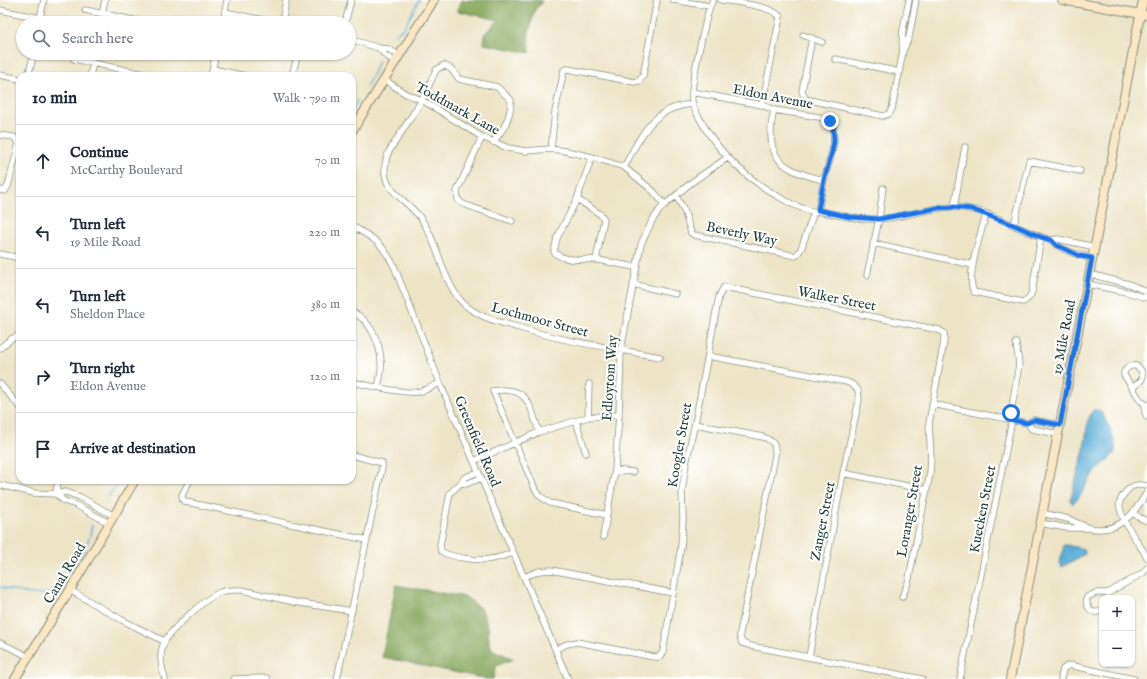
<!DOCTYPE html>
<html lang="en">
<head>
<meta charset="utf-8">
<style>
	:root { --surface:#fff; --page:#f6f6f7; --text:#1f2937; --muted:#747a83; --line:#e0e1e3 }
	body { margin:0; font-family:"IM FELL English",serif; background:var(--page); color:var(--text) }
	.controls { position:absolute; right:12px; bottom:12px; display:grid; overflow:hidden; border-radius:8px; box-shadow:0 1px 3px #0004 }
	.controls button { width:36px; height:36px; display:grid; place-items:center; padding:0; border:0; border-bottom:1px solid var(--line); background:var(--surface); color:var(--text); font:20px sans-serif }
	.stop { position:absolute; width:12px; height:12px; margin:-9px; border:3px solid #1a73e8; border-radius:50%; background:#fff }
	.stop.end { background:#1a73e8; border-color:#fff; box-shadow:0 1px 4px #0008 }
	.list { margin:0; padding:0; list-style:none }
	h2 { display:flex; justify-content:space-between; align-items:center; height:52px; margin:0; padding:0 16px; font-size:17px }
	h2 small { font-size:13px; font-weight:400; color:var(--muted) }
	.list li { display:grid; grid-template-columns:26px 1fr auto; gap:12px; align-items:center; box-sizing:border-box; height:72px; padding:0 16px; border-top:1px solid var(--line) }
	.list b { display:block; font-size:15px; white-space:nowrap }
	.list p { margin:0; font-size:13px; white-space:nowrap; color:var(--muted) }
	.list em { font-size:13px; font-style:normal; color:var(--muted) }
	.icon { flex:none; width:22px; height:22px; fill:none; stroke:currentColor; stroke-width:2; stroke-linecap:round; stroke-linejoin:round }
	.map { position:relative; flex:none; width:1147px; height:679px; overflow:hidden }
	.search { position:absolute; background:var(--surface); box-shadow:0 1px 3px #0004; left:16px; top:16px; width:340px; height:44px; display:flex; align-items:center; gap:10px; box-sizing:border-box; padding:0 14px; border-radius:22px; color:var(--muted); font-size:15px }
	.panel { position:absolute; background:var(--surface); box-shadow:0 1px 3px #0004; left:16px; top:72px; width:340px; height:412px; border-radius:12px }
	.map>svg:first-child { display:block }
</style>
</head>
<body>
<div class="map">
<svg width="1147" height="679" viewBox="0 0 1147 679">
	<rect width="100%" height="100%" fill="#fff"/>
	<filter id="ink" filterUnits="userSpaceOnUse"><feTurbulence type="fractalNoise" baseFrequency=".025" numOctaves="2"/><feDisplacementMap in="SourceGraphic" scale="8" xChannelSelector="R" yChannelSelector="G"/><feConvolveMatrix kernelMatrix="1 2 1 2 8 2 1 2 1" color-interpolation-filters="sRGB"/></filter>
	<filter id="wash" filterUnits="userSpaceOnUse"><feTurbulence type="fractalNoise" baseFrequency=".012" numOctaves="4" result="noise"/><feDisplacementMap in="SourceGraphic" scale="16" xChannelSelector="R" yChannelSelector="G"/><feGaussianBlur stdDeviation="0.9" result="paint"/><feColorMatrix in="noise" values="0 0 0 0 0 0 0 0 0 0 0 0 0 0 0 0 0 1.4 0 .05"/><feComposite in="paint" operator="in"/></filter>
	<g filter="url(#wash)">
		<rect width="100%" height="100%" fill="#ede4c6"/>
		<path fill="#86a65a" stroke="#527247" d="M461 0H541V4L535 9 528 36 530 53 484 44 485 33 499 20 457 11Z
			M396 585 466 597 482 610 488 626 489 643 493 650 514 659 496 666 493 679H487L382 657Z"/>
		<path fill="#5aaed6" stroke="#3c7685" d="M1093 410H1098L1101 412C1106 421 1119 443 1114 453 1110 460 1099 467 1094 473 1086 483 1082 496 1073 504L1070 501 1084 450 1088 420Z
			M1064 545H1067L1084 549 1085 551V554L1062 567 1060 563Z"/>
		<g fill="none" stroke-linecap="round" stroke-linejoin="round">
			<path stroke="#5aaed6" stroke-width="1.5" d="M395 34 399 31 404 28 419 0
				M366 87 373 74 378 61
				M352 109 358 100
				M107 497 122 480
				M0 587C17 591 45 601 60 588 67 583 71 573 76 565 84 551 90 541 92 525"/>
		</g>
	</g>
	<g filter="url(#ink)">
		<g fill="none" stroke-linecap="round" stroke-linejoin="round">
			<g stroke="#86907d" stroke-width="7">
				<path id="street" d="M673 0 710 6
					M713 0 710 6C704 27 699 49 695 71 693 81 691 91 692 102 693 108 698 115 701 121 721 157 753 184 790 203 797 206 810 213 818 211 837 215 859 220 878 219 904 218 928 207 954 207 989 208 1018 231 1051 240
					M721 0C734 2 774 6 780 17L762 105
					M0 10 40 18
					M85 10 148 23
					M225 12 278 23
					M102 14 105 0
					M39 23 44 0
					M223 23 227 0
					M282 23 286 0
					M345 23 351 0
					M803 35 822 42
					M812 38 802 91 805 99 883 116 889 114 892 109 903 51 909 37 916 0
					M349 39 379 48
					M903 51C900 35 906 16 909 0
					M74 59 153 76
					M835 59 900 72
					M396 62 385 55 379 48 388 49 400 56
					M213 69 245 76
					M0 75 20 79
					M28 76 34 53
					M90 76 93 63
					M211 76 216 53
					M292 76 298 53
					M385 80 406 94 422 100 482 137 508 148 525 151 551 149 566 151 592 157 624 167 653 191 665 205
					M692 92 762 105 774 110 819 117 825 119 833 125 834 141 832 152 824 180 818 211
					M774 110C763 157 780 170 824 180
					M0 135 14 137 19 143 8 186 5 191 0 190
					M482 137 457 191 458 200 463 204 512 221
					M493 142C504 130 511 116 511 100L497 87 459 79 451 69 444 65 436 70 422 100 388 153C375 192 405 195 422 220 439 245 441 276 460 300 475 317 499 322 520 328 566 342 613 348 660 357
					M551 149 555 112 564 70 568 69 634 82 639 81 643 76 657 0
					M592 157 577 199 557 238 554 252C565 263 584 258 598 260 610 262 623 265 635 267
					M624 167C641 136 652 107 693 104
					M676 196 684 210 691 233 694 235 796 256 801 249 814 212
					M577 199 600 214 604 219 596 260
					M954 207 965 147
					M986 214C982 230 965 278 974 292L1023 302C1028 300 1030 297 1032 292L1041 237
					M1014 225 1029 161 1080 171
					M352 226C375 239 381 242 394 266L440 383 568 679
					M873 243 973 265
					M0 254 20 258
					M1092 258C1079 255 1061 251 1051 240L1058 239 1095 247
					M1089 274 1129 284 1147 292
					M867 275 879 219 883 188
					M633 284 675 294
					M1087 284 1127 292 1147 298
					M352 312C370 319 380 343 381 361 382 370 380 379 378 387
					M0 348 11 339 20 335
					M708 356 847 382 853 385 858 390 859 400 843 473 809 657
					M352 382C369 385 401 394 417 392 425 391 433 386 440 383
					M0 384 20 407
					M1132 387C1136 385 1140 382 1142 379 1144 373 1139 364 1132 366 1129 366 1126 369 1124 372V375L1141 401 1147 405
					M932 404 1027 423
					M1145 404V413L1147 417
					M588 417 589 384
					M576 421 586 453
					M695 424 763 437C774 441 776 445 775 456L740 633V637L742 643 751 646 922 679
					M539 432C530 405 528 385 493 391L535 489 540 496 550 503 607 515
					M1058 434 1032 429 1027 423 1034 420 1060 425
					M474 461 539 432 588 417 619 415
					M615 470 633 472
					M478 472 464 478 462 482 466 484 481 478
					M843 473 927 490
					M190 480 182 495 183 500 186 502 367 540
					M462 482 450 493 440 545 441 551C451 558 479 561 491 559 499 558 506 555 513 553
					M0 485 34 493 56 494 58 480
					M1147 486C1137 484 1132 484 1125 493 1123 495 1121 498 1120 501 1116 514 1140 545 1147 557
					M1133 513 1140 518 1147 521
					M109 523 76 505 64 501 56 494 66 492 80 497 114 516
					M1040 523 1067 528H1089L1068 519 1042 513
					M1089 528C1118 534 1134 515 1147 492
					M603 537 615 470 619 415 621 350 641 244 652 221 661 208 692 182 727 158
					M524 577 539 571 551 570 673 593
					M70 590 122 620 164 641
					M1102 610C1092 617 1085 606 1087 597L1096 593H1108L1143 573 1147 568
					M0 643 20 652 28 657
					M556 649 567 644 577 642 654 657H659L663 652 681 547 683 519 682 491 686 464 696 418 719 296 724 287 939 330 944 333V341L929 423 931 459 930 473 908 583 902 597
					M165 679C161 668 159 653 164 643 169 631 208 596 221 592 228 589 235 590 242 590L294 602 352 611
					M234 679 267 678
					M337 679 382 468V463L352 455
					M960 679 1012 420 1011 413 1019 364 1016 343
					M1061 679 1063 669 1069 665 1134 679"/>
			</g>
			<g stroke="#86907d" stroke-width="10">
				<path id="secondary" d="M1062 0 1147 15
					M352 131 434 0
					M15 679 70 590 135 480
					M1010 679 1143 0"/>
			</g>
			<use href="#street" stroke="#fff" stroke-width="5.5"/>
			<use href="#secondary" stroke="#fae7c3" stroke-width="8"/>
		</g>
	</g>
	<g fill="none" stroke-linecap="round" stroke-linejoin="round" filter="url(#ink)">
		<path stroke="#1a73e8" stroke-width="5" d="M830 121 833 125 834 141 832 152 824 180 818 210 850 217 879 219 938 208 954 207 971 209 1014 225 1041 237 1051 240 1056 245 1080 256 1092 258 1060 425 1034 420 1027 423 1012 420 1011 413"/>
	</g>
	<g text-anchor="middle" stroke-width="4" stroke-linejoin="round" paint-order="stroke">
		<g font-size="14" fill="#1f3d34" stroke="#fff">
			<text transform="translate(773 96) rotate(11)" y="5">Eldon Avenue</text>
			<text transform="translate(458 108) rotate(29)" y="5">Toddmark Lane</text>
			<text transform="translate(742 233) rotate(12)" y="5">Beverly Way</text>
			<text transform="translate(837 298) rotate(11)" y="5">Walker Street</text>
			<text transform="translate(540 319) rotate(15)" y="5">Lochmoor Street</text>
			<text transform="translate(1063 337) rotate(-79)" y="5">19 Mile Road</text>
			<text transform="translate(609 378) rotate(-86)" y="5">Edloytom Way</text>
			<text transform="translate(478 441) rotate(67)" y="5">Greenfield Road</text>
			<text transform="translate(679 445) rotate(-80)" y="5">Koogler Street</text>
			<text transform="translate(982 509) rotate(-79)" y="5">Kuecken Street</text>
			<text transform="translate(909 511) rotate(-80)" y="5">Loranger Street</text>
			<text transform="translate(822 521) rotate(-79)" y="5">Zanger Street</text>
			<text transform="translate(64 573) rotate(-59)" y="5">Canal Road</text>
		</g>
	</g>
</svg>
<div class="controls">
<button>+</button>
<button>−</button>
</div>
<div class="stop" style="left:1011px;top:413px"></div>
<div class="stop end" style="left:830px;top:121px"></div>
<div class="search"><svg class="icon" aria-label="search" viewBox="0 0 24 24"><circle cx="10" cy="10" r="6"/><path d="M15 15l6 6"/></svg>Search here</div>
<section class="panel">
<h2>10 min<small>Walk · 790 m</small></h2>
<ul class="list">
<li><svg class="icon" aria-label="ahead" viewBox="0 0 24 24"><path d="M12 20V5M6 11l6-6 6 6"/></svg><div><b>Continue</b><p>McCarthy Boulevard</p></div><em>70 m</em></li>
<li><svg class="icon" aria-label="left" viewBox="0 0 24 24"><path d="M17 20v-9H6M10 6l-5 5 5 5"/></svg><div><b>Turn left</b><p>19 Mile Road</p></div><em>220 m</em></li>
<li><svg class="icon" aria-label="left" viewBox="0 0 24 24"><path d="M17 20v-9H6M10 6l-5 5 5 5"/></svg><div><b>Turn left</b><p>Sheldon Place</p></div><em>380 m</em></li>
<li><svg class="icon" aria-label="right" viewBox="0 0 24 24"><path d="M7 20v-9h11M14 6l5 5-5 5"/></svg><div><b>Turn right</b><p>Eldon Avenue</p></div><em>120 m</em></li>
<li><svg class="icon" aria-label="arrive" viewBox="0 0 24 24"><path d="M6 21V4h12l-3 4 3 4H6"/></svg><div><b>Arrive at destination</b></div></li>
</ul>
</section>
</div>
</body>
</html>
